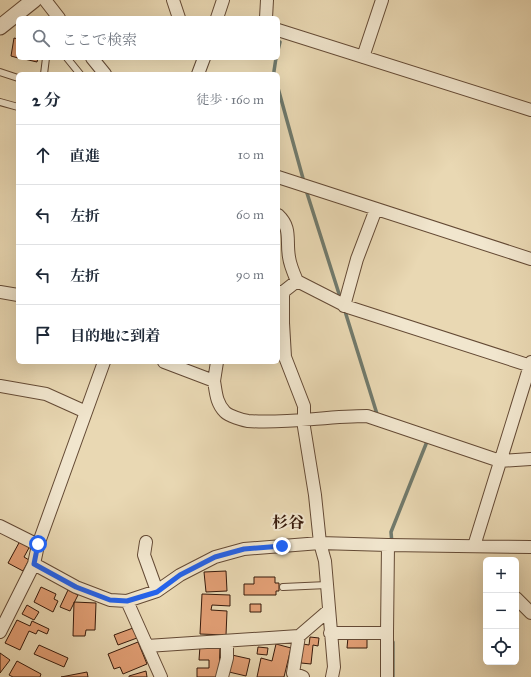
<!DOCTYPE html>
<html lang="ja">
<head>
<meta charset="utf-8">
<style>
	:root { --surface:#fff; --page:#f6f6f7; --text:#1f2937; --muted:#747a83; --line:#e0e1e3 }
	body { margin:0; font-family:"IM FELL Great Primer","Noto Serif JP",serif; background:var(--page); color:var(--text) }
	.controls { position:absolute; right:12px; bottom:12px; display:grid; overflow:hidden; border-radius:6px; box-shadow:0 4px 16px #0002 }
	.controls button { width:36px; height:36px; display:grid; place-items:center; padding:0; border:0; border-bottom:1px solid var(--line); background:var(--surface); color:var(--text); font:20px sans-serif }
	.stop { position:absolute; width:12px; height:12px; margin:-9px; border:3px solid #2563eb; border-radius:50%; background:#fff }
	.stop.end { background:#2563eb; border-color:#fff; box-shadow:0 1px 4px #0008 }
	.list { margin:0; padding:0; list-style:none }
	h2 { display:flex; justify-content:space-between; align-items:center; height:52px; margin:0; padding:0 16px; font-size:17px }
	h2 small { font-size:13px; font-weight:400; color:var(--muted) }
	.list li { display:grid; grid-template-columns:26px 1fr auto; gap:12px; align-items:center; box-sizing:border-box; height:60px; padding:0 16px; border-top:1px solid var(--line) }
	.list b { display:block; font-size:15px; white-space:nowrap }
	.list em { font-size:13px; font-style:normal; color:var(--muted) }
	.icon { flex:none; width:22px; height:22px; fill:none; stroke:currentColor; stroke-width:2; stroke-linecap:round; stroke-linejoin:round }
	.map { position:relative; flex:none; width:531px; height:677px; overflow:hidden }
	.search { position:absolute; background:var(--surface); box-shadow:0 4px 16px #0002; left:16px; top:16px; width:264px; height:44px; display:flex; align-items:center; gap:10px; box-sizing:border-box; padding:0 14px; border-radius:6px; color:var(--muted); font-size:15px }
	.panel { position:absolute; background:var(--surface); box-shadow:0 4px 16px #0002; left:16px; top:72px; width:264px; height:292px; border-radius:6px }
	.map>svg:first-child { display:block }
</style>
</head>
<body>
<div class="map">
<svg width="531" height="677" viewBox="0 0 531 677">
	<rect width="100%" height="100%" fill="#e9d8b3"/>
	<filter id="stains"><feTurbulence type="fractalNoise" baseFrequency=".005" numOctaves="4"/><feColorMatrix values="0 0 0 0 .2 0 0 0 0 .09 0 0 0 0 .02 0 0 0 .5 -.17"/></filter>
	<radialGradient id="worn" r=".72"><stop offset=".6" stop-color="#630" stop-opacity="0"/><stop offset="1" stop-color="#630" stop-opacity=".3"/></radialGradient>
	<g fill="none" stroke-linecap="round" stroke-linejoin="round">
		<path stroke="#717a6c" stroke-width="3.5" d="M278 41 280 42 278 50
			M274 74V71L276 58
			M278 88 304 182
			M306 190 341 300
			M344 308 377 414 379 415
			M392 544 391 532 428 439
			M393 642V677"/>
	</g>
	<path fill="#e29f75" stroke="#371a0b" d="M14 38 18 39V58L11 56Z
		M20 58H38L37 62Z
		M20 541 30 546 24 557 29 560 23 571 8 563Z
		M226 571 227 591 206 592 204 572Z
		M254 577H275V583H279V591H276V595H244V584H254Z
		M41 587 56 594 54 599 58 601 53 612 34 602Z
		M68 590 78 595 70 611 60 607Z
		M202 594 230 595V606L212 605 211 610 227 611 226 635 200 634Z
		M74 602 96 603 95 630H86L85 636H73Z
		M250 604H261V612H250Z
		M27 605 39 612 34 620 22 614Z
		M17 620 30 626 32 621 49 629 47 634 38 630 36 634 29 631 20 650 5 643Z
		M133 628 137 638 118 645 114 635Z
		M310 637 319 638 318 646 313 645 311 664 301 663 303 644 309 645Z
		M348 637 367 638V648H347Z
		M138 642 147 664 123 674 120 667 114 669 108 654Z
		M276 644 291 648 284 677H257L261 658 272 661Z
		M39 645 68 658 64 667 34 654Z
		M200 646H220L219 677H197V668H209V660H199Z
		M258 647 268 648 267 655 257 654Z
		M0 653 10 660 0 673Z
		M232 655 250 659 246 676 229 672Z
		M17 661 41 674 40 677H13L9 675Z
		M146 671 147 677H129V676Z
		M87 672 88 677H61Z"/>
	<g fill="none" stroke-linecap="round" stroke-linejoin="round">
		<g stroke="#644a35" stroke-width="8">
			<path id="service" d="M67 58 80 74
				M0 72 18 78
				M44 74 46 58
				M0 102 18 107
				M283 587 327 585"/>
		</g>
		<g stroke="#644a35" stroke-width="14">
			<path id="minor" d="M45 0 59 18
				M173 0 179 18
				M217 18 223 0
				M266 18 267 0
				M278 30 531 110
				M363 57 382 0
				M92 58 105 74
				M198 74 204 58
				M278 177 531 259
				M278 215C292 228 286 240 289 257 290 265 294 274 297 281
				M0 292 18 295
				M278 292H283V323L285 357 304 406V427L315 495 320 543 325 561 334 667 332 677
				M283 292 297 281 348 307 531 366
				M344 306 357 259 376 209
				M164 362 214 381 217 362
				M214 381C216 392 216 403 225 412 229 416 242 420 248 421 287 424 327 416 367 416L500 461 531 459
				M0 386 46 394 86 412
				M0 526 38 545
				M146 542 144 555 157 591
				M474 546 531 362
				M34 564 76 587 110 600 127 601 157 591 180 575 215 557 244 549 320 543 388 545 531 547
				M516 598 531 613
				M127 601 161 677
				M0 632 34 564 38 545 104 362
				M330 633H387L388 545
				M299 636 293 673 303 677
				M147 646 299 636 328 611
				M222 677 227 658V641
				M387 677V633"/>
		</g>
		<g stroke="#644a35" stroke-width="17">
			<path id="tertiary" d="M0 27 34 0"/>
		</g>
		<use href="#service" stroke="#f1e6ce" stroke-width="6"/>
		<use href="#minor" stroke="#f1e6ce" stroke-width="12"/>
		<use href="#tertiary" stroke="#f1e6ce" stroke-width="15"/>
	</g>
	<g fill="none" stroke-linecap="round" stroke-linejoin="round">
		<path stroke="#2563eb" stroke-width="5" d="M38 544 34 564 76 587 110 600 127 601 157 592 180 575 215 557 244 549 282 546"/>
	</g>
	<g text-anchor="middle" stroke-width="4" stroke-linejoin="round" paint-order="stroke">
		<g font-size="16" font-weight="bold" fill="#371a0b" stroke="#f1e6ce">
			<text x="288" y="528">杉谷</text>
		</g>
	</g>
	<rect width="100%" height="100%" filter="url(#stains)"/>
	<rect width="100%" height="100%" fill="url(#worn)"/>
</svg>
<div class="controls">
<button>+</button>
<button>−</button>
<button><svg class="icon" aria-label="locate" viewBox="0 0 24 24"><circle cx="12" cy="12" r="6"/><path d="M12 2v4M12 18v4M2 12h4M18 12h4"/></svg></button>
</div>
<div class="stop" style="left:38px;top:544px"></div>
<div class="stop end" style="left:282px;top:546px"></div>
<div class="search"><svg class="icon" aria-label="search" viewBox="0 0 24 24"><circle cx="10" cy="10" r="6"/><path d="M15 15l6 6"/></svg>ここで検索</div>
<section class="panel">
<h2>2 分<small>徒歩 · 160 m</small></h2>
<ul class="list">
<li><svg class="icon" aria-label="ahead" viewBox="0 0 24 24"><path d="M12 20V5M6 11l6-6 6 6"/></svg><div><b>直進</b></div><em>10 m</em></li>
<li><svg class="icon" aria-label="left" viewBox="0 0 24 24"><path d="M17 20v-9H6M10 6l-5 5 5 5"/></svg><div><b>左折</b></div><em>60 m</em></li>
<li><svg class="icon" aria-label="left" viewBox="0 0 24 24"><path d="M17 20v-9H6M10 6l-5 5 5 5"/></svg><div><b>左折</b></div><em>90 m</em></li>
<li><svg class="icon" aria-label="arrive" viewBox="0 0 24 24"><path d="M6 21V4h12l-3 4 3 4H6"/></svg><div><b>目的地に到着</b></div></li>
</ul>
</section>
</div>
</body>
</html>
